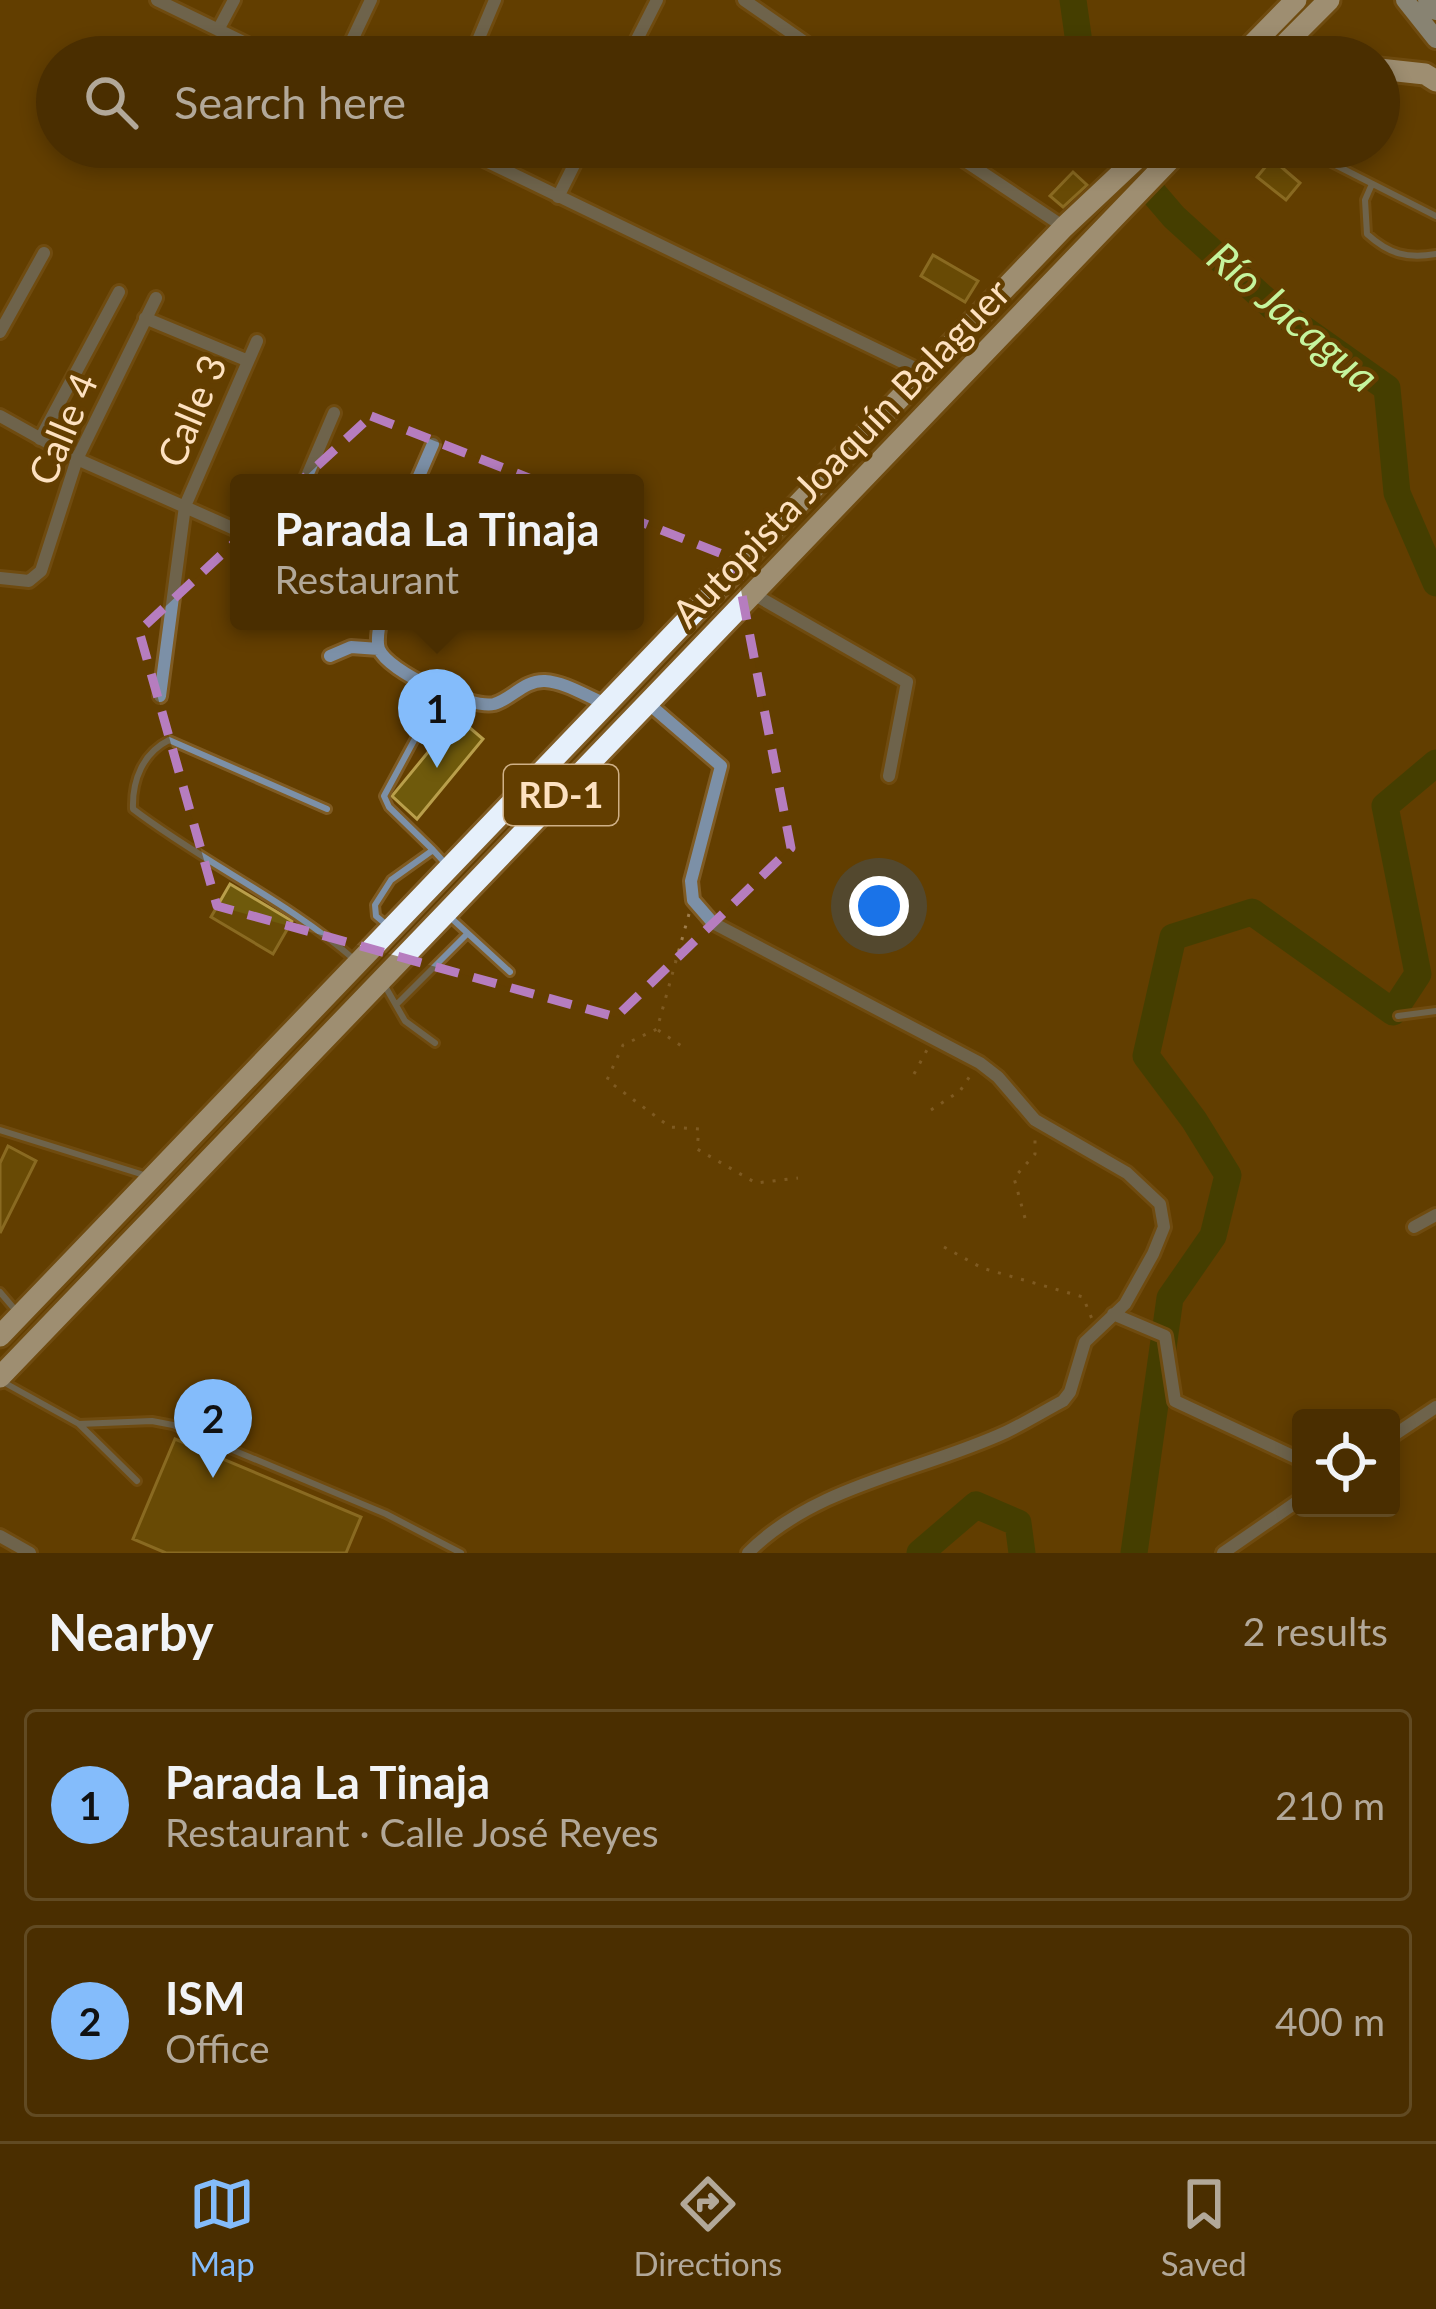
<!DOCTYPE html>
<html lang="en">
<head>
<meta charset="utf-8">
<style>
	:root { --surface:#4a2e00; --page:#543a0f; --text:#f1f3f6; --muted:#b2a899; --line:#614a22; --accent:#84bcfb }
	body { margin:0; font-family:Lato,sans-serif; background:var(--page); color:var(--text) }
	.controls { position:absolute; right:36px; bottom:36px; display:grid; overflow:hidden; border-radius:12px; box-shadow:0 6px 18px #0003 }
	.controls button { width:108px; height:108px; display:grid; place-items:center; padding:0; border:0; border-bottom:3px solid var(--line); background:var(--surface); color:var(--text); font:60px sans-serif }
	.you { position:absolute; left:879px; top:906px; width:42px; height:42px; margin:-30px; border:9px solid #fff; border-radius:50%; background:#1a73e8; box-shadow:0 0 0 18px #1a73e833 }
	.badge { display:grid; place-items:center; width:78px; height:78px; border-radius:50%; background:var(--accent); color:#111; font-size:39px; font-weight:700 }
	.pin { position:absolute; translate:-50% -99px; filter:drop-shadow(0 3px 6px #0008) }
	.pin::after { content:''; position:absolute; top:63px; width:42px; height:36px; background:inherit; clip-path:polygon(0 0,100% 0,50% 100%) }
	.popup { position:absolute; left:230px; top:474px; width:414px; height:156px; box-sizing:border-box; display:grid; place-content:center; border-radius:12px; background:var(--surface); filter:drop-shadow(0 3px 9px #0005); font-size:39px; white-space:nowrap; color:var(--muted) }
	.popup b { font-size:45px; color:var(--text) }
	.popup::after { content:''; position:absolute; left:50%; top:100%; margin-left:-24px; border:24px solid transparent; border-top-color:var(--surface) }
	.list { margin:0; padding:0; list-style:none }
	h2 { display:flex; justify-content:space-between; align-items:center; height:156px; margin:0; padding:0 48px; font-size:51px }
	h2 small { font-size:39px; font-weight:400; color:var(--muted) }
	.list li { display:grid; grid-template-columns:78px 1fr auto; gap:36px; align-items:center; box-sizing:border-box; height:192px; margin:0 24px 24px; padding:0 24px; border:3px solid var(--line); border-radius:12px }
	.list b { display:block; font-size:45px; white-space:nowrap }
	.list p { margin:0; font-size:39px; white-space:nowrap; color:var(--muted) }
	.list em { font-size:39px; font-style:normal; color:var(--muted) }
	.icon { flex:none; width:66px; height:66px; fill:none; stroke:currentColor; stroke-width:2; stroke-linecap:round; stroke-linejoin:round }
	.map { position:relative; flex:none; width:1436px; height:1553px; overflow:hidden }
	.search { position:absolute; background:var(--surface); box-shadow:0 6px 18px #0003; left:36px; right:36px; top:36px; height:132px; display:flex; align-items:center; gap:30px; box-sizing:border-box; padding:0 42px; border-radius:66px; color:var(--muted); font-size:45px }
	.sheet { height:588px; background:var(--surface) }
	nav { display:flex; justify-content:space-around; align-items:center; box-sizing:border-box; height:168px; border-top:3px solid var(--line); background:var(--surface); font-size:33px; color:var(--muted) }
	nav a { display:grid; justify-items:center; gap:6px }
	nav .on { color:var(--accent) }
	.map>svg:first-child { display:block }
</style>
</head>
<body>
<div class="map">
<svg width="1436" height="1553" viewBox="0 0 1436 1553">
	<rect width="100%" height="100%" fill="#633e00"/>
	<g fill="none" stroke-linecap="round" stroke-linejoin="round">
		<path stroke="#233f00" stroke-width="27" d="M1073 0 1081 57
			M1114 147 1174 217 1274 308 1387 388 1397 493 1436 583
			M920 1553 976 1505 1018 1523 1022 1553
			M1134 1553 1170 1298 1213 1236 1228 1175 1194 1120 1146 1056 1173 937 1252 912 1393 1012 1418 974 1385 806 1436 763"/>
	</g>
	<path fill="#6f5a0c" stroke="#b99f4b" stroke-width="3" d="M1272 159 1300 183 1286 200 1257 177Z
		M1073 172 1087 185 1063 207 1050 196Z
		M933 255 978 281 965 302 921 276Z
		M457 717 483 739 417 819 392 796Z
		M230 884 292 921 273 954 211 917Z
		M8 1146 36 1161 0 1233V1163Z
		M175 1439 361 1517 346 1553H166L133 1539Z"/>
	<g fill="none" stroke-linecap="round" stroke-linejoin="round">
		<g stroke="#7f5b23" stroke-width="12">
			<path id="service" d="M1195 147 1204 153 1220 147
				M1300 147 1436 216
				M1372 184 1365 200 1367 234C1389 254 1407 259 1436 254
				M424 722 384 796 389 807 433 850
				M327 809 169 740C143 753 132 780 133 809 205 864 288 901 356 961
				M450 917 510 972
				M388 926 376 916 375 905 391 880 433 850 444 862
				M385 986 405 1021 435 1043
				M397 1004 467 934
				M1398 1016 1436 1011
				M0 1130 144 1175
				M0 1292 17 1312
				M5 1383 79 1424 152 1421 173 1425 386 1514 461 1553
				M79 1424 137 1481"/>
		</g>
		<g stroke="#7f5b23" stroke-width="18">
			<path id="minor" d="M157 0 274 57
				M744 0 826 57
				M218 30 234 0
				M344 57 371 0
				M471 57 495 0
				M628 57 657 0
				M457 147 925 373
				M944 147 1064 227
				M558 197 583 147
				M145 318 246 360
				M0 332 44 253
				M0 416 77 459 239 531
				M40 439 119 292
				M304 483 334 413
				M416 483 433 444
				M0 578 29 581 41 571 77 459 156 298
				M755 595 907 682 889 776
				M380 621C379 630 376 640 379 649 388 672 470 709 494 704 512 699 524 680 545 681 565 682 588 697 606 704
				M330 656 351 647 379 649
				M160 696 185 506 257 341
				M649 704 721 766 691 881 693 900 713 923 980 1063 998 1077 1035 1120 1127 1173 1160 1204 1164 1227 1153 1254 1125 1304 1085 1342 1070 1392 1063 1401C1044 1411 1025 1423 1006 1432 922 1471 815 1485 748 1553
				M1414 1227 1436 1215
				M1113 1314 1165 1336 1175 1401 1301 1460
				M1391 1437 1436 1407
				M0 1536 30 1553
				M1223 1553 1301 1499"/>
		</g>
		<g stroke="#7f5b23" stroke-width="24">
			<path id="primary" d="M1405 0 1436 39
				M1427 0 1436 11"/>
		</g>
		<g stroke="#7f5b23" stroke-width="27">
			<path id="motorway" d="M1240 57 1296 0
				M1272 57 1329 0
				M1379 69 1425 74 1436 81
				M0 1336 1064 227 1149 147
				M0 1377 1182 147"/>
		</g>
		<path stroke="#9f7d4b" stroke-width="3" stroke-dasharray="3 9" stroke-linecap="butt" d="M519 768V762L514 767 519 768
			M565 817 571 811 574 813 569 818 566 816
			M689 914 657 1029 623 1045 607 1080 670 1127 699 1129 697 1149 756 1183 798 1178
			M658 1030 683 1047
			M914 1074 928 1048
			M931 1110 960 1091 970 1076
			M1025 1218 1014 1178 1035 1154V1134
			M944 1247 982 1268 1083 1297 1092 1319"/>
		<use href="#service" stroke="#7c90a7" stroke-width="6"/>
		<use href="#minor" stroke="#7c90a7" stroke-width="12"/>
		<use href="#primary" stroke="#b6d7fd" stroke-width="18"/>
		<use href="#motorway" stroke="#e6f0fb" stroke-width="21"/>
		<path stroke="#9f7d4b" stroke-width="3" stroke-dasharray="3 9" stroke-linecap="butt" d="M516 771 565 817"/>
	</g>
	<path d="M0 0H1436V1553H0ZM371 416 735 559 791 848 616 1017 217 906 139 631Z" fill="#633e00" fill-opacity=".55" fill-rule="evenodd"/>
	<path fill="none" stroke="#b67dbf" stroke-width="9" stroke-dasharray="24 15" stroke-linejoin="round" d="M371 416 735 559 791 848 616 1017 217 906 139 631Z"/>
	<g text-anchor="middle" stroke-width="9" stroke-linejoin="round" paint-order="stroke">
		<rect fill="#633e00" stroke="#cfb086" stroke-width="3" x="504" y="765" width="114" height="60" rx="9"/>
		<g font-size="36" font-weight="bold" fill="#fde1c0">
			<text x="561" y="808">RD-1</text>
		</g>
		<g font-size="39" fill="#fde1c0" stroke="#633e00">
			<text transform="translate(192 411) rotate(-67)" y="14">Calle 3</text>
			<text transform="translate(63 429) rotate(-67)" y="14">Calle 4</text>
			<text transform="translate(841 453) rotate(-46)" y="14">Autopista Joaquín Balaguer</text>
		</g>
		<g font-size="42" font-style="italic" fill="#c5f59e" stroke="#633e00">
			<text transform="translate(1293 317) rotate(40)" y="15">Río Jacagua</text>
		</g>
	</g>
</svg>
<div class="controls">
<button><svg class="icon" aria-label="locate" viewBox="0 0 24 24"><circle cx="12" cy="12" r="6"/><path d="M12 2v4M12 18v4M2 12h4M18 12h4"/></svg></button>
</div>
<div class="you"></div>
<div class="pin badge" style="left:437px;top:768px">1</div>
<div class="popup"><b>Parada La Tinaja</b>Restaurant</div>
<div class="pin badge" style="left:213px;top:1478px">2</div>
<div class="search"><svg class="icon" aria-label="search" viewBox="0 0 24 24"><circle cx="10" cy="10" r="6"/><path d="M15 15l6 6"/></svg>Search here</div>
</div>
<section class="sheet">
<h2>Nearby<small>2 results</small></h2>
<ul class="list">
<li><span class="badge">1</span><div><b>Parada La Tinaja</b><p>Restaurant · Calle José Reyes</p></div><em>210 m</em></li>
<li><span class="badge">2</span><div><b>ISM</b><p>Office</p></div><em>400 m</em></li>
</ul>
</section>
<nav>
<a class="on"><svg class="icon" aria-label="map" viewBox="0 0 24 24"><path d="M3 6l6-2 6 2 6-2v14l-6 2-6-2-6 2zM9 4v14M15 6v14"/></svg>Map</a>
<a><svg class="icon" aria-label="directions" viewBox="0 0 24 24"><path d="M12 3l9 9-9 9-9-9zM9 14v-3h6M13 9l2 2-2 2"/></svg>Directions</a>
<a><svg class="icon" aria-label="saved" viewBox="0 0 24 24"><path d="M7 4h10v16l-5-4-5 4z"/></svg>Saved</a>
</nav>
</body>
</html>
